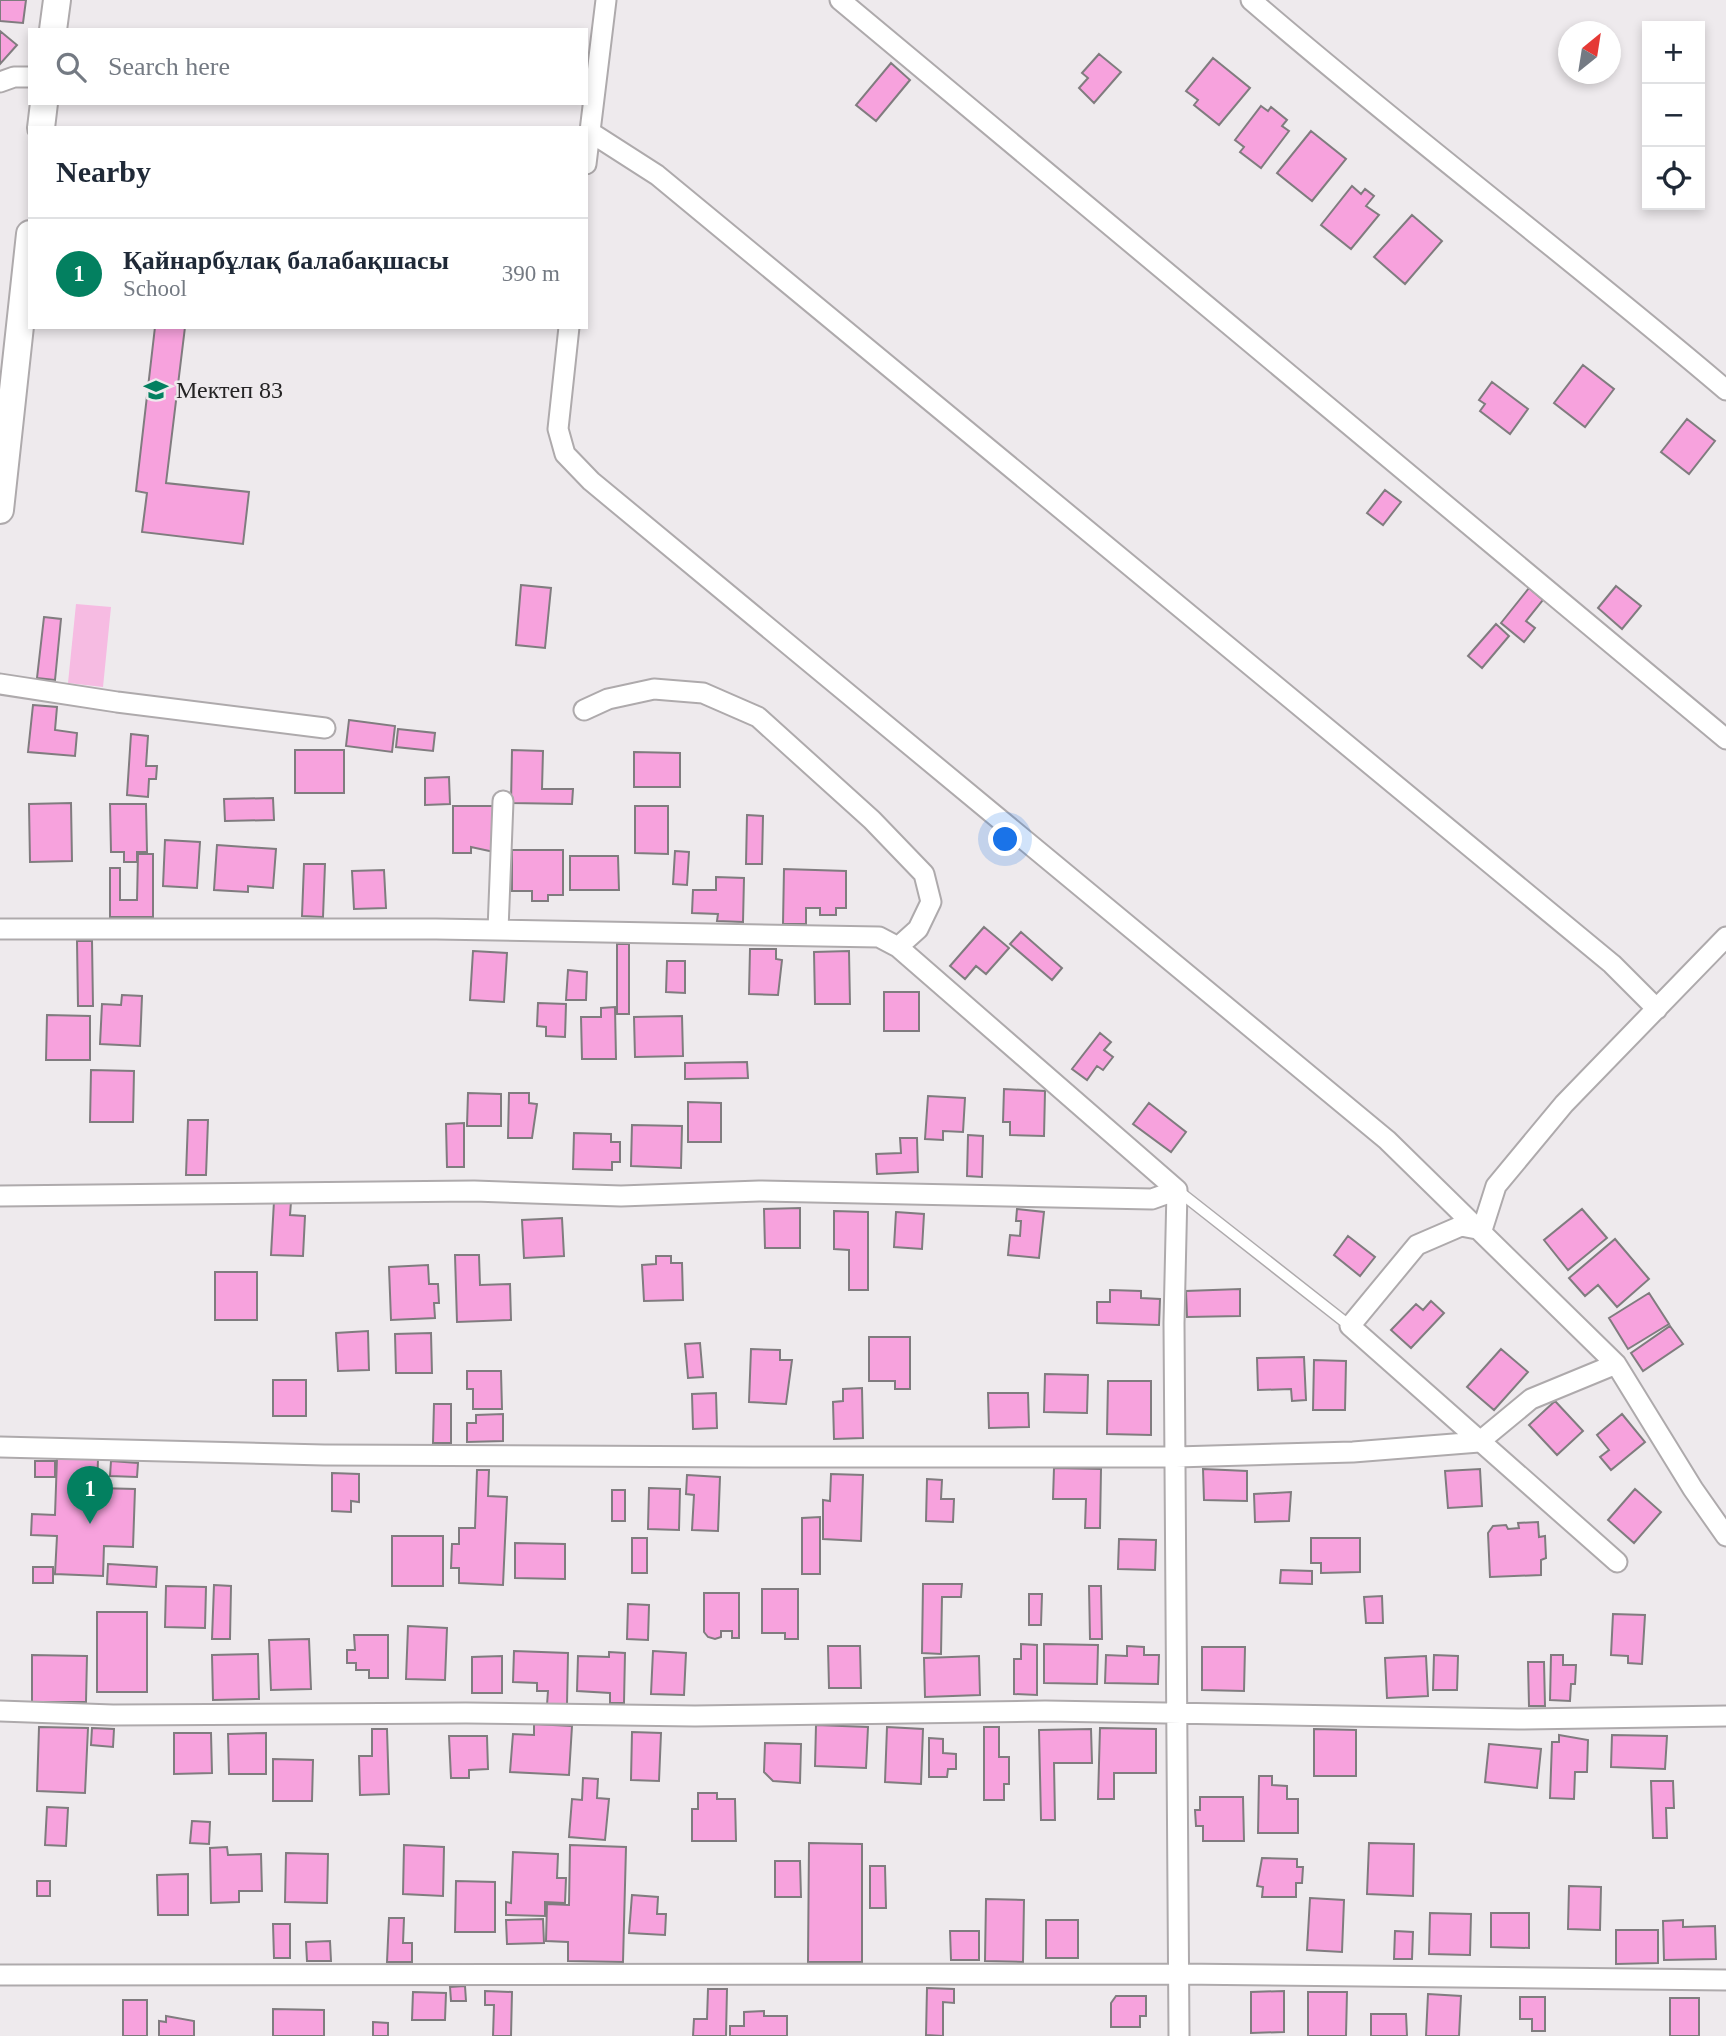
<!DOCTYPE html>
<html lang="en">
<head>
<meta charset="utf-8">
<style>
	:root { --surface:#fff; --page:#f6f6f7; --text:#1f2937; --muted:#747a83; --line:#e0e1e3; --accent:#038060 }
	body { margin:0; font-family:"Times New Roman",serif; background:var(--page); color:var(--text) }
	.controls { position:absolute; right:21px; top:21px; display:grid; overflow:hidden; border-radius:0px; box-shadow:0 4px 10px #0003 }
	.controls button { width:63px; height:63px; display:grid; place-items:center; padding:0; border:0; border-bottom:2px solid var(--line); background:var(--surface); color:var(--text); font:35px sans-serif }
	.compass { position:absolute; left:1558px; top:21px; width:63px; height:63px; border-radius:50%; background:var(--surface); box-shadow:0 4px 10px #0003; rotate:30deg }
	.you { position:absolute; left:1006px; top:840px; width:24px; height:24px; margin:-18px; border:5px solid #fff; border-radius:50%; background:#1a73e8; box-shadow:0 0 0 10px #1a73e833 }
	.badge { display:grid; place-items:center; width:46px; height:46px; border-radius:50%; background:var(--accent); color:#fff; font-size:23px; font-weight:700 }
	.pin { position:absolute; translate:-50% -58px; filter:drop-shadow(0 2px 4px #0008) }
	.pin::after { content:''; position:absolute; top:37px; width:24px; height:21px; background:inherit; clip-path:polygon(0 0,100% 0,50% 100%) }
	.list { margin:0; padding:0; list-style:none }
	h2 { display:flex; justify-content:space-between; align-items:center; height:91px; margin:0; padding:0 28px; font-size:30px }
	h2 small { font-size:23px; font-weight:400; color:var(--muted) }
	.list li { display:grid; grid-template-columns:46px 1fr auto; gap:21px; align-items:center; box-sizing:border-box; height:112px; padding:0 28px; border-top:2px solid var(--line) }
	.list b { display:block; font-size:26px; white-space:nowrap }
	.list p { margin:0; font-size:23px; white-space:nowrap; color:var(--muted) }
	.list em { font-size:23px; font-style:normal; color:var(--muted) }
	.icon { flex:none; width:38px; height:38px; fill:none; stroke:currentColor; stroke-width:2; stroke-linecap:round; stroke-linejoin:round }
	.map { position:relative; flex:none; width:1726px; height:2036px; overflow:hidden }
	.search { position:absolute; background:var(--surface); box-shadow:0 4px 10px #0003; left:28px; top:28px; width:560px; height:77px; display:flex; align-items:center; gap:18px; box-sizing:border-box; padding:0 24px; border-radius:0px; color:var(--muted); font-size:26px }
	.panel { position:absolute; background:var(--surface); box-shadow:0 4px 10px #0003; left:28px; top:126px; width:560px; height:203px; border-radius:0px }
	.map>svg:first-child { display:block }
</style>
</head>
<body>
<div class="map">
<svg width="1726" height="2036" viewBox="0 0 1726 2036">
	<rect width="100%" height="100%" fill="#eeeaed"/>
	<path fill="#f6bbe2" d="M76 604 111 607 103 687 68 683Z"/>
	<path fill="#f7a2dd" stroke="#807c7f" stroke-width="2" d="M0 0H26L23 23 0 21Z
		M0 31 17 45 0 64Z
		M1099 54 1121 72 1094 103 1079 88 1088 78 1082 73Z
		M1213 58 1250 88 1219 125 1194 105 1198 100 1186 91Z
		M891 63 910 80 876 121 856 105Z
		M1261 106 1268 111 1271 107 1287 120 1282 126 1289 131 1261 168 1240 152 1244 147 1235 140Z
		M1311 131 1346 159 1312 201 1277 173Z
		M1352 186 1361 194 1365 189 1374 196 1366 206 1379 215 1351 249 1321 225Z
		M1412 215 1442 241 1405 284 1374 257Z
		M155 327H185L166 483 249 492 243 544 142 532 147 493 136 491Z
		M1583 365 1614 389 1585 427 1554 403Z
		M1492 382 1528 409 1510 434 1480 411 1485 404 1479 400Z
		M1687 419 1715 441 1689 474 1661 452Z
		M1385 490 1401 502 1383 525 1367 513Z
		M521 585 551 588 545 648 516 645Z
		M1616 586 1641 606 1622 629 1598 608Z
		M1529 588 1543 600 1526 621 1535 628 1524 642 1501 623Z
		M44 617 61 619 55 680 37 678Z
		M1496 624 1509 636 1482 668 1468 656Z
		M33 705 57 707 55 730 77 733 75 756 28 752Z
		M349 720 395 726 392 752 346 746Z
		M398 729 435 733 433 751 396 747Z
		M131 734 148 736 146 766H157L156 779H149L148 797 127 795Z
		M295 750H344V793H295Z
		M512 750 543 751 542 789H573L572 804 511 803Z
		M634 752 680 753V787H634Z
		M449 777 450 804 425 805V778Z
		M273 798 274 820 225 821 224 799Z
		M71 803 72 861 30 862 29 804Z
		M110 804H146L147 852H137V862H124V852H111Z
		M453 806H494V852L471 847V853H453Z
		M635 806H668V854L635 853Z
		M747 815 763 816 762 864H746Z
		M165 840 200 842 197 888 163 886Z
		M217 845 276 849 273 888 248 886V892L214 890Z
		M512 850H563V895H548V901H532V891H512Z
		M675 851 689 852 687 885 673 884Z
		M138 854H153V917H110V868H120V900H137Z
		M570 856H618L619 890H570Z
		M304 864H325L323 917 302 916Z
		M784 869 846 871V908H836V915H820V908H806V924H783Z
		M384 870 386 908 354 909 352 871Z
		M716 877 744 878 743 922 717 921 718 914 692 913 693 890H716Z
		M984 927 1009 948 986 974 976 966 965 979 950 966Z
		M1021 932 1062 968 1052 980 1010 944Z
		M77 941H92L93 1006H78Z
		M617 944H629V1014H617Z
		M750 949H776V959L782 960 778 995 749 994Z
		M473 951 507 953 504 1002 470 1000Z
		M849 951 850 1004H815L814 952Z
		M667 961H685V993L666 992Z
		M568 970 587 972 586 1000H566Z
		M884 992H919V1031H884Z
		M122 995 142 996 140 1046 100 1044 102 1004 121 1005Z
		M538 1003 566 1004 565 1037 546 1036V1027L537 1026Z
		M615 1007 616 1059H582L581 1017H601V1008Z
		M47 1015 90 1016V1060H46Z
		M682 1016 683 1056 635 1057 634 1017Z
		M1100 1033 1111 1042 1104 1050 1113 1057 1103 1070 1097 1066 1087 1080 1072 1069Z
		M747 1062 748 1078 685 1079V1063Z
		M91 1070 134 1071 133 1122H90Z
		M1004 1089 1045 1091 1044 1136 1010 1135V1122H1003Z
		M468 1093 501 1094V1126H467Z
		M509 1093H529V1103L537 1104 532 1138H508Z
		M928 1096 965 1098 963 1132 943 1131V1140L925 1139Z
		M688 1102 721 1103V1142H688Z
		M1149 1103 1186 1132 1171 1152 1133 1124Z
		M188 1120H208L206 1175H186Z
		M464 1123V1167H447L446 1124Z
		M632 1125 682 1126 681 1168 631 1166Z
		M574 1133 611 1134V1142H620V1162H612V1170L573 1169Z
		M968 1135 983 1136 982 1177 967 1176Z
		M900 1138H917L918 1172 877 1174 876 1154 901 1153Z
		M274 1201 291 1202 290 1215 305 1216 303 1256 271 1255Z
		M800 1208V1248H765L764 1209Z
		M1017 1209 1044 1212 1039 1258 1008 1255 1010 1235 1020 1236 1021 1221H1016Z
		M1582 1209 1607 1238 1568 1270 1544 1240Z
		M834 1211 868 1212V1290H849V1250L834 1249Z
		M896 1212 924 1214 922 1249 894 1247Z
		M562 1218 564 1256 524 1258 522 1220Z
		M1348 1236 1375 1257 1360 1276 1334 1255Z
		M1615 1239 1649 1279 1617 1307 1598 1285 1585 1296 1569 1278Z
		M455 1255H479L480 1285 510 1284 511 1320 457 1322Z
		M656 1256H671V1263H682L683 1300 644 1301 642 1265 656 1264Z
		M428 1265 429 1284H438L439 1303H434L435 1318 391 1320 389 1267Z
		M215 1272H257V1320H215Z
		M1240 1289V1316L1187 1317 1186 1291Z
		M1110 1290 1141 1291V1298L1160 1299 1159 1325 1097 1323V1302H1110Z
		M1649 1293 1669 1324 1628 1349 1609 1318Z
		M1431 1301 1444 1313 1411 1348 1391 1330 1416 1304 1423 1310Z
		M1670 1326 1683 1344 1643 1371 1631 1353Z
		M368 1331 369 1370 338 1371 336 1333Z
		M431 1333 432 1373H396L395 1334Z
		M869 1337H910V1389H895V1381H869Z
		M700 1343 703 1377 688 1378 685 1344Z
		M751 1349 780 1350V1360H792L786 1404 749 1402Z
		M1501 1349 1528 1372 1494 1410 1467 1387Z
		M1304 1357 1306 1400 1292 1401 1291 1389 1258 1390 1257 1358Z
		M1314 1360 1346 1361 1345 1410H1313Z
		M467 1371H501L502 1409H473V1389H467Z
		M1045 1374 1088 1375 1087 1413 1044 1412Z
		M273 1380H306V1416H273Z
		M1108 1381H1151V1435L1107 1434Z
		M862 1388 863 1438 834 1439 833 1402 843 1401V1389Z
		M716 1393 717 1428 693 1429 692 1394Z
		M988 1393H1028L1029 1427 989 1428Z
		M1555 1401 1583 1431 1557 1455 1529 1425Z
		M434 1404H451V1443H433Z
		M503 1414V1441L467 1442V1423H476V1415Z
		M1622 1414 1645 1442 1611 1470 1600 1457 1609 1450 1597 1435Z
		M57 1458 98 1459 97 1488 135 1489 133 1547 104 1546 103 1576 55 1574 57 1536 31 1535 32 1514 55 1515Z
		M35 1461H55V1477H35Z
		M111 1461 138 1463 137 1477 110 1476Z
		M1054 1468 1101 1469 1100 1528H1085L1086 1499H1053Z
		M1203 1469 1247 1471V1501L1204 1500Z
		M1480 1469 1482 1506 1448 1508 1445 1471Z
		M477 1470H489L488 1496 507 1497 503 1585 459 1583V1568H451L452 1544H459V1528H475Z
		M332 1473 359 1474V1502L351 1501V1512L332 1511Z
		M831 1474 863 1475 861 1541 823 1539V1500L830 1501Z
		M687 1475 720 1477 718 1531 692 1530 694 1495 686 1494Z
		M927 1479 942 1480 941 1499H954L953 1522 926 1521Z
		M649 1488 680 1489 679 1530 648 1529Z
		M1635 1489 1661 1512 1634 1543 1608 1520Z
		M612 1490H625V1521H612Z
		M1291 1492 1289 1521 1255 1522 1254 1494Z
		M820 1517V1574H802V1518Z
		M1538 1522 1539 1537 1545 1536 1546 1558 1541 1560V1575L1490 1577 1488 1533 1493 1526 1506 1525 1508 1529 1519 1528 1518 1523Z
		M392 1536H443V1586H392Z
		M632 1538H647V1573H632Z
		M1311 1538H1360V1572L1321 1573V1563H1311Z
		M1119 1539 1156 1540 1155 1570 1118 1569Z
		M515 1543 565 1544V1579L515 1578Z
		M108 1564 157 1567 156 1587 107 1584Z
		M33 1567H53V1583H33Z
		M1281 1570 1312 1571V1584L1280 1583Z
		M923 1584H962L961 1597H942L941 1654 922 1653Z
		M214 1585 231 1586 230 1639H212Z
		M166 1586 206 1587 205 1628 165 1627Z
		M1089 1586H1101L1102 1639H1090Z
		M762 1589H798V1639H785V1633H762Z
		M704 1593H739V1638H732V1631H721V1637L715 1639 708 1637 704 1632Z
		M1029 1594H1042L1041 1625H1029Z
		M1382 1596 1383 1623H1366L1364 1597Z
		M628 1604 649 1605 648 1640 627 1639Z
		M97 1612H147V1692H97Z
		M1613 1614 1645 1615 1642 1664 1628 1663V1656L1611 1655Z
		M408 1626 447 1628 445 1680 406 1679Z
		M354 1635H388V1678H369V1670H356V1663H347V1650H355Z
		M309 1639 311 1689 271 1690 269 1640Z
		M1021 1644 1037 1645V1695L1014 1694V1659H1021Z
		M1044 1644 1098 1645 1097 1684 1044 1683Z
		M828 1646H860L861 1688H829Z
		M1127 1646 1144 1647V1655H1159L1158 1684 1105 1683 1106 1655 1127 1656Z
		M1202 1647H1245L1244 1691 1202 1690Z
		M514 1651 568 1653 567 1705H547L548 1691H537V1683L513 1682Z
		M653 1651 686 1653 684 1695 651 1694Z
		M609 1652 625 1653 624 1703H610V1693L577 1691 578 1656 609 1657Z
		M258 1654 259 1699 213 1700 212 1655Z
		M32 1655 87 1656 86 1702H32Z
		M1434 1655 1458 1656 1457 1690H1433Z
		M1551 1655H1563V1665H1576L1575 1684H1571L1570 1701 1550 1700Z
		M502 1656V1693H472V1657Z
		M979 1656 980 1695 925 1697 924 1658Z
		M1426 1656 1428 1696 1387 1698 1385 1658Z
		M1528 1662H1544L1545 1706H1529Z
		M534 1724 572 1726 569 1775 510 1772 513 1734 534 1735Z
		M816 1725 868 1727 866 1768 815 1766Z
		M39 1727 88 1728 85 1793 37 1791Z
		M887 1727 923 1729 921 1784 885 1782Z
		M984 1727H999V1757H1009V1784H1004V1800H984Z
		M92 1728 114 1729 113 1747 91 1745Z
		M1100 1728 1156 1729V1773H1114V1799H1098Z
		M372 1729H387L389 1794 360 1795 359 1756H372Z
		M1091 1729 1092 1763H1054L1055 1820H1041L1039 1730Z
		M1314 1729 1356 1730V1776H1314Z
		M632 1732 661 1733 659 1781 631 1780Z
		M174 1733H211L212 1773 174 1774Z
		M266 1733V1774H229L228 1734Z
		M1559 1735 1588 1740 1587 1772H1575L1574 1799 1550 1798 1552 1742H1559Z
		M1612 1735 1667 1736 1665 1769 1611 1767Z
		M449 1736H487L488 1769 469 1770V1778H451Z
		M929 1738 943 1739V1753L956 1754V1769H948L947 1777H929Z
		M765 1743 801 1744 800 1783 773 1781 764 1772Z
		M1489 1744 1541 1749 1537 1788 1485 1782Z
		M273 1759 313 1760 312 1801H273Z
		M1259 1776H1272V1785L1287 1786V1799H1298V1833H1258Z
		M583 1778 598 1779 597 1798 609 1799 605 1840 569 1837 572 1799 582 1800Z
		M1651 1781H1673L1674 1808H1666L1667 1838H1653Z
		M698 1793H717V1799H735L736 1841H692V1809H698Z
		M1200 1797H1243L1244 1841H1203V1826H1196L1195 1810H1200Z
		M47 1807 68 1808 66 1846 45 1845Z
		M192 1821 210 1822 209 1844 190 1843Z
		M809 1843 862 1844V1962H808Z
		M1369 1843 1414 1844 1413 1896 1367 1894Z
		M404 1845 444 1847 443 1896 403 1894Z
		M570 1845 626 1847 623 1962 568 1961V1942L546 1941 547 1904 569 1905Z
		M227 1847 228 1855 261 1854 262 1891H239V1902L211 1903 210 1848Z
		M513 1852 558 1854 557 1878H566L565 1903 545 1902V1916L506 1915V1902L511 1903Z
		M286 1853 328 1854 327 1903 285 1902Z
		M1262 1858 1297 1859V1867H1303L1302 1883H1296V1897H1262L1263 1887 1257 1886Z
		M775 1861H800L801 1897H775Z
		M870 1866H885L886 1908H870Z
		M188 1874V1915H158L157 1875Z
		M37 1881H50V1896H37Z
		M456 1881 495 1882V1932H455Z
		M1569 1886 1601 1887 1600 1930 1568 1929Z
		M632 1895 658 1897 657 1914H666L665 1935 629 1933Z
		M1310 1898 1344 1900 1342 1952 1307 1950Z
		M986 1899 1024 1900 1023 1962 985 1961Z
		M1430 1913 1471 1914 1470 1955 1429 1954Z
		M1491 1913H1529V1948L1491 1947Z
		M389 1918H404L403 1943H412V1962H387Z
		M543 1919 544 1943 507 1944 506 1920Z
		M1046 1920H1078V1958H1046Z
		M1683 1920V1927L1715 1926 1716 1959 1664 1960 1663 1921Z
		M273 1924H290V1958H274Z
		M1616 1930H1658V1963L1616 1964Z
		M950 1931H979V1960H951Z
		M1395 1931 1413 1932 1412 1959H1394Z
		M330 1941 331 1961H307L306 1942Z
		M465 1986 466 2001H451L450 1987Z
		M927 1988 954 1989V2003L943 2002V2036L926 2035Z
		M708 1989H727L726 2036H693L694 2019H707Z
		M485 1991 512 1992 511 2036H493L494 2005H485Z
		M1284 1991V2032L1251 2033V1992Z
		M413 1992 446 1993 445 2020H412Z
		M1308 1992H1347L1346 2036H1308Z
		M1428 1994 1461 1996 1459 2036H1426Z
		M1116 1996H1146V2016H1140V2027H1111V2003Z
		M1520 1997H1545V2031H1532V2019H1520Z
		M1670 1998H1699V2036H1670Z
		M123 2000H147V2036H123Z
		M273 2009 324 2010V2036H273Z
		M764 2011V2016H787V2036H730V2026H744V2012Z
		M1371 2014H1406L1407 2036H1371Z
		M166 2016 194 2021V2036H159V2021L166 2022Z
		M373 2022 388 2023V2036H373Z"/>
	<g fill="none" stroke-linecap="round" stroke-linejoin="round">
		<g stroke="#aeaaac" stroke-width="13">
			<path id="lane" d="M1177 1190 1350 1326"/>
		</g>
		<g stroke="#aeaaac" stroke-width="23">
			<path id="street" d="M840 0 1726 739
				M1251 0C1406 134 1570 257 1726 390
				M0 82 14 77H30
				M590 132 657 175 1612 964 1657 1009
				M586 164 606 0
				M569 327 558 429 565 454 591 481 1387 1140 1616 1364 1693 1489 1726 1536
				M0 684 117 702 325 728
				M584 710 608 699 654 689 703 693 758 717 872 820 924 874 931 902 918 929 898 947
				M0 929H436L879 937 898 947 1177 1190
				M498 930 503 801
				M1177 1190 1174 1323 1179 2036
				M0 1196 474 1191 621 1196 759 1191 1152 1199 1177 1190
				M1482 1230 1461 1226 1417 1245 1350 1326 1617 1562
				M1482 1230 1496 1186 1564 1104 1726 937
				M0 1447 324 1455 753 1457H1176L1353 1452 1479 1442 1531 1399 1616 1364
				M0 1711 113 1715 466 1713 695 1716 1045 1711 1518 1719 1726 1716
				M0 1975 1178 1974 1726 1980"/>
		</g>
		<g stroke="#aeaaac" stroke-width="30">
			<path id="secondary" d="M53 30 57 0
				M41 128 44 103
				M0 510 30 234"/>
		</g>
		<use href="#lane" stroke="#fff" stroke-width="10"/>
		<use href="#street" stroke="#fff" stroke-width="19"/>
		<use href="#secondary" stroke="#fff" stroke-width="26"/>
	</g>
	<defs>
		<g id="school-bare" transform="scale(1.89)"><path d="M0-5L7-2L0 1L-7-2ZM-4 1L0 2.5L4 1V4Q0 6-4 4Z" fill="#038060" stroke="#eeeaed" stroke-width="2.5" paint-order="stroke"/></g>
	</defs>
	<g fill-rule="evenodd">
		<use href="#school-bare" x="156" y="390"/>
	</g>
	<g text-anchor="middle" stroke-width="5" stroke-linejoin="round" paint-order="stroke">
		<g font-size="24" fill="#242324" stroke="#eeeaed" text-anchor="start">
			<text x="176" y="398">Мектеп 83</text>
		</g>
	</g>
</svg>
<div class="controls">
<button>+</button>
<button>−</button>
<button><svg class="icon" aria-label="locate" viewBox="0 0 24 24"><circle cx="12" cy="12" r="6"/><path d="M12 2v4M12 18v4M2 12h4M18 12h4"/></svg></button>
</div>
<svg class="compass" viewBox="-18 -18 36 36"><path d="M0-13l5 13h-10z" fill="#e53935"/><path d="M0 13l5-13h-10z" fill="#747a83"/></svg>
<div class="you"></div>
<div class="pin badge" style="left:90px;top:1524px">1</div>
<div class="search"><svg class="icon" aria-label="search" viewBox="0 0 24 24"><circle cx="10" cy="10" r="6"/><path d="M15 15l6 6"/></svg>Search here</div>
<section class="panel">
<h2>Nearby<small></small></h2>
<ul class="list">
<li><span class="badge">1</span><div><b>Қайнарбұлақ балабақшасы</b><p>School</p></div><em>390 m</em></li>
</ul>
</section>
</div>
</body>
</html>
